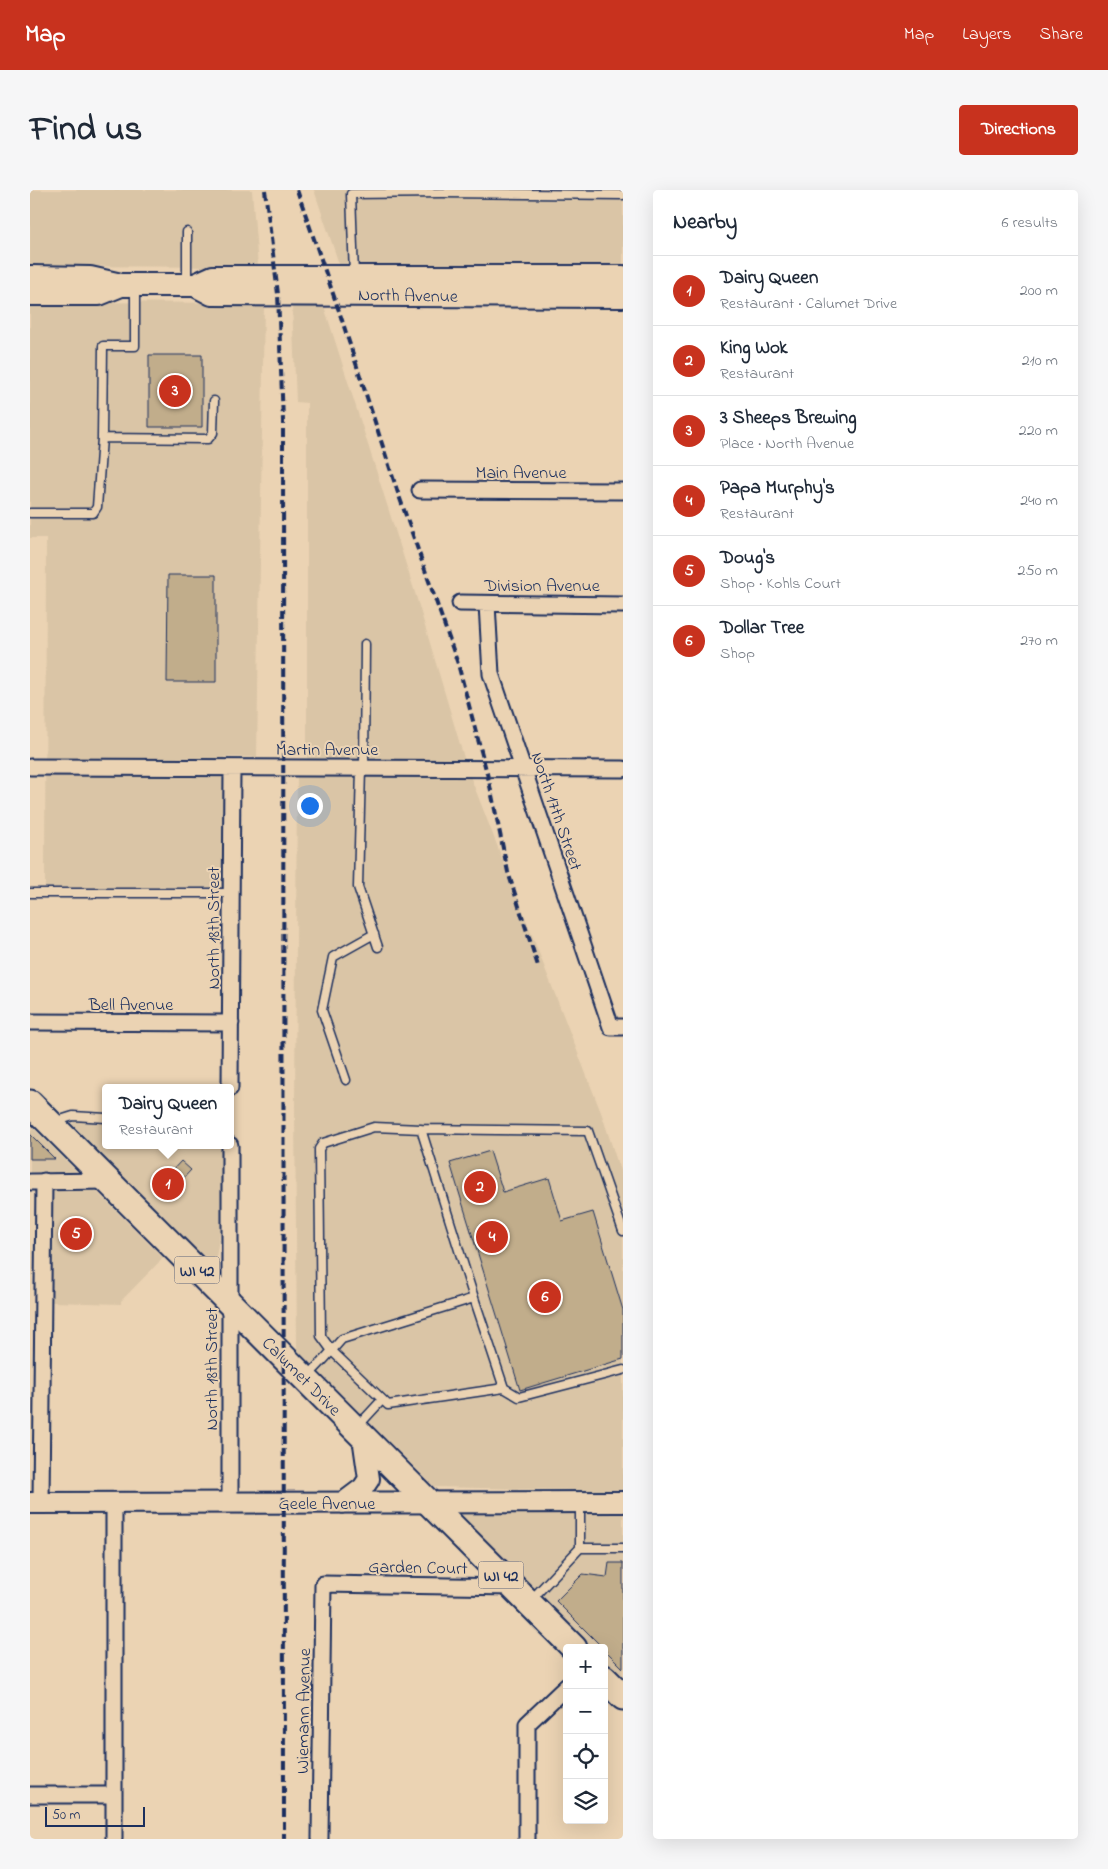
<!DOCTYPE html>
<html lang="en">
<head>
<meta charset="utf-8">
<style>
	:root { --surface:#fff; --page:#f6f6f7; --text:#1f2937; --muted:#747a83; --line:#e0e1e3; --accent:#c8321e }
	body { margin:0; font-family:"Indie Flower",sans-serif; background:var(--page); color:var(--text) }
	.controls { position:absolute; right:15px; bottom:15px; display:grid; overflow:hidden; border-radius:5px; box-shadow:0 5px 20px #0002 }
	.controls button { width:45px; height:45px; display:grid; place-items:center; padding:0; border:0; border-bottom:1px solid var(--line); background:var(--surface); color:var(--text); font:25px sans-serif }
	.scale { position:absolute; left:15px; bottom:12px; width:100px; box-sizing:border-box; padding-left:5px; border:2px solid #1b2f5e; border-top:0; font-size:14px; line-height:18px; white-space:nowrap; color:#1b2f5e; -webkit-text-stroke:4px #ebd3b3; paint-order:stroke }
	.you { position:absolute; left:279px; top:615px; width:18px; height:18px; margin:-12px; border:4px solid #fff; border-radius:50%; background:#1a73e8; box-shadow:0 0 0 8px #1a73e833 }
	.badge { display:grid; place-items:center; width:32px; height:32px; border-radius:50%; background:var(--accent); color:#fff; font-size:16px; font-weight:700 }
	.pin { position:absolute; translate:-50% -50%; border:2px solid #fff; box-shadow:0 1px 5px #0006 }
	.popup { position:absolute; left:72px; top:894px; width:132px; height:65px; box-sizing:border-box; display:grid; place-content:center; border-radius:5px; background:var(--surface); filter:drop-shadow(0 1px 4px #0005); font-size:16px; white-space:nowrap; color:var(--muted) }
	.popup b { font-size:19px; color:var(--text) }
	.popup::after { content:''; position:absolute; left:50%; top:100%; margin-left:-10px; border:10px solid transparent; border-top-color:var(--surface) }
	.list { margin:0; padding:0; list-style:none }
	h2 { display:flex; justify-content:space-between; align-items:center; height:65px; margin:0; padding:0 20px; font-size:21px }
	h2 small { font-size:16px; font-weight:400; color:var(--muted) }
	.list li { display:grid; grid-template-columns:32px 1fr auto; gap:15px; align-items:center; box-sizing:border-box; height:70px; padding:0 20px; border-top:1px solid var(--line) }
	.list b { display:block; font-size:19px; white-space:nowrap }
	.list p { margin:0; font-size:16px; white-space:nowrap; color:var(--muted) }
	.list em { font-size:16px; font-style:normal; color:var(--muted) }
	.icon { flex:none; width:28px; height:28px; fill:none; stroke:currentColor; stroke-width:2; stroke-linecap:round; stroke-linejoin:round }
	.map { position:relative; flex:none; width:593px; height:1649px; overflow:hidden; border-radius:5px }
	header { display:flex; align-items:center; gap:30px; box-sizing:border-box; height:70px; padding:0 25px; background:var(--accent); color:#fff }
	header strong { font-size:24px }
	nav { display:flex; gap:28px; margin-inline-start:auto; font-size:18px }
	.intro { display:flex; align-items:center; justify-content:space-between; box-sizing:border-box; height:120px; padding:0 30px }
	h1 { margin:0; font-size:35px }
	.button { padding:12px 22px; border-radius:5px; background:var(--accent); color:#fff; font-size:18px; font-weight:700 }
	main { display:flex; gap:30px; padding:0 30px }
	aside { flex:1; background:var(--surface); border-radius:5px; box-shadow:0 5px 20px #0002 }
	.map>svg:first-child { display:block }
</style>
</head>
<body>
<header>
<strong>Map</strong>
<nav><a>Map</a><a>Layers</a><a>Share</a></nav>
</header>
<div class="intro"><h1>Find us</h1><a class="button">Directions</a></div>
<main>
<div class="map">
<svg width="593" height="1649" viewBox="0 0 593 1649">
	<rect width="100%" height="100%" fill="#ebd3b3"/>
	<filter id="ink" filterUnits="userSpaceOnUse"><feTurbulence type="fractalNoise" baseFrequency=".02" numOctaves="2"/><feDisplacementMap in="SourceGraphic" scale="10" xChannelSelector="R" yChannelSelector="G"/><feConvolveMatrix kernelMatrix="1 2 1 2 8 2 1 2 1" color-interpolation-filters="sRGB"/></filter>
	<g filter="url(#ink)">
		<path fill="#dac5a6" d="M0 0H222L228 77 0 76Z
			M284 0H593V79L310 77Z
			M0 112 234 113 227 567H194L193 699 15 698 16 348H0Z
			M293 113 386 406 437 578 572 925 593 990V1301L405 1297 267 1160 265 920 267 587 277 586V213L266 212 262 114Z
			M47 930H75L76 955H193V1023L186 1067 181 1069 172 1065 42 934Z
			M3 938 133 1068 91 1111V1114L22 1112 23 982H0V941Z
			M398 1312H593V1507L574 1488V1458H544Z"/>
		<path fill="#c1ad8b" stroke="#1b2f5e" d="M119 165H172V237H119Z
			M138 385H186V492H137Z
			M0 944 25 969H0Z
			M460 961 473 1002 519 988 532 1031 563 1022 593 1120V1169L490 1200 420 973Z
			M151 971 161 980 135 1008 125 999Z
			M579 1373H593V1478L526 1411 553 1384 577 1387Z"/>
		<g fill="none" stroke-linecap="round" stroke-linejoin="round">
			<g stroke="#1b2f5e" stroke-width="11">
				<path id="service" d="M324 85 321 4 412 3 593 5
					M157 92V42
					M72 248 178 249 183 243 184 211
					M0 323H63L67 317 72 248 73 156H105V97
					M331 578 328 697 348 757
					M334 578 335 454
					M0 703H202
					M316 890 292 820 303 767 344 744
					M24 932 43 926 76 928
					M391 939 558 941 593 1041
					M278 1186C290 1174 301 1162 312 1149L444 1108 391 939 344 937 293 953 289 959 291 1146 302 1161 358 1215 474 1198 444 1108
					M474 1198 489 1207 593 1180
					M328 1236 352 1210
					M550 1313V1358H593
					M500 1411 550 1358"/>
			</g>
			<g stroke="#1b2f5e" stroke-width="19">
				<path id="minor" d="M390 300 593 301
					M430 413 593 415
					M457 414 461 484 581 837H593
					M0 577 593 579
					M0 832 201 833
					M200 898 202 578
					M0 992 77 991
					M11 1313 14 991
					M200 1313V955
					M0 1605H84
					M84 1649V1313
					M290 1649 293 1394 483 1397
					M497 1649V1534L537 1496"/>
			</g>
			<g stroke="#1b2f5e" stroke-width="24">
				<path id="tertiary" d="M0 1313 593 1312
					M313 1313 333 1298 339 1289 333 1247"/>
			</g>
			<g stroke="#1b2f5e" stroke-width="26">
				<path id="secondary" d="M0 87 60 88 91 95H165L183 87H593
					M165 95 182 104 593 106
					M0 104H69L91 95"/>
			</g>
			<g stroke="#1b2f5e" stroke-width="29">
				<path id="primary" d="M0 913 544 1458
					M574 1488 593 1507"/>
			</g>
			<use href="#service" stroke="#ebd3b3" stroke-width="8"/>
			<use href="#minor" stroke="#ebd3b3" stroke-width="15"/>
			<use href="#tertiary" stroke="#ebd3b3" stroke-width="20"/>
			<use href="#secondary" stroke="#ebd3b3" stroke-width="22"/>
			<use href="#primary" stroke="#ebd3b3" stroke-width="25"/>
			<path stroke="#1b2f5e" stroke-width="4" stroke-dasharray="8 4" stroke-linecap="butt" d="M235 0 248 104 253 231 254 1649
				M267 0 309 121 367 300 428 474 459 591 478 682 508 776"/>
		</g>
	</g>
	<g text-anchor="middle" stroke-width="4" stroke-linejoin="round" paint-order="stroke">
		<g fill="#ebd3b3" stroke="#596078" stroke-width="1">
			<rect x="144.5" y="1066.5" width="45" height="27" rx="4"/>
			<rect x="448.5" y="1371.5" width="45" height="27" rx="4"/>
		</g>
		<g font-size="16" font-weight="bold" fill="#1b2f5e">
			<text x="167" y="1086">WI 42</text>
			<text x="471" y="1391">WI 42</text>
		</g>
		<g font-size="18" fill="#1b2f5e" stroke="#ebd3b3">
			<text transform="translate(378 105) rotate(1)" y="6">North Avenue</text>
			<text x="491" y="288">Main Avenue</text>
			<text x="512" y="401">Division Avenue</text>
			<text x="297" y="565">Martin Avenue</text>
			<text transform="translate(527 621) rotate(71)" y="6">North 17th Street</text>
			<text transform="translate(183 738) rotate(-90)" y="6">North 18th Street</text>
			<text x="101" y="820">Bell Avenue</text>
			<text transform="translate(181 1179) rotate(-90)" y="6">North 18th Street</text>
			<text transform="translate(272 1186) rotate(45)" y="6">Calumet Drive</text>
			<text x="297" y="1319">Geele Avenue</text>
			<text transform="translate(388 1377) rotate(1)" y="6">Garden Court</text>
			<text transform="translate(273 1521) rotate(-89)" y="6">Wiemann Avenue</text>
		</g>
	</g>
</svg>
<div class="controls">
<button>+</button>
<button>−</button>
<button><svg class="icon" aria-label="locate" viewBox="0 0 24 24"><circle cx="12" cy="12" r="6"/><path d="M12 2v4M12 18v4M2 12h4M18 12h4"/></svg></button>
<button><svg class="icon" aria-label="layers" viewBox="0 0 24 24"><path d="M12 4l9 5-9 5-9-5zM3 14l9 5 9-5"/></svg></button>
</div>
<div class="scale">50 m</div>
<div class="you"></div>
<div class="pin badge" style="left:138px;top:994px">1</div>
<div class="popup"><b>Dairy Queen</b>Restaurant</div>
<div class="pin badge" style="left:450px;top:997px">2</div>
<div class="pin badge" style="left:145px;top:201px">3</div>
<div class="pin badge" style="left:462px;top:1047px">4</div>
<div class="pin badge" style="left:46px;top:1044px">5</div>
<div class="pin badge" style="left:515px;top:1107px">6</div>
</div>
<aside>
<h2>Nearby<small>6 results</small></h2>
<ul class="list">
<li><span class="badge">1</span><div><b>Dairy Queen</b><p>Restaurant · Calumet Drive</p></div><em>200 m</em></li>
<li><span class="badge">2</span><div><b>King Wok</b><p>Restaurant</p></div><em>210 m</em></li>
<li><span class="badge">3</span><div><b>3 Sheeps Brewing</b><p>Place · North Avenue</p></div><em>220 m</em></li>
<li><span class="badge">4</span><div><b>Papa Murphy's</b><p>Restaurant</p></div><em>240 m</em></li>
<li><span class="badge">5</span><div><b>Doug's</b><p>Shop · Kohls Court</p></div><em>250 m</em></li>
<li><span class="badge">6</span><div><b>Dollar Tree</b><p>Shop</p></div><em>270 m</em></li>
</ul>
</aside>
</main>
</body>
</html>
